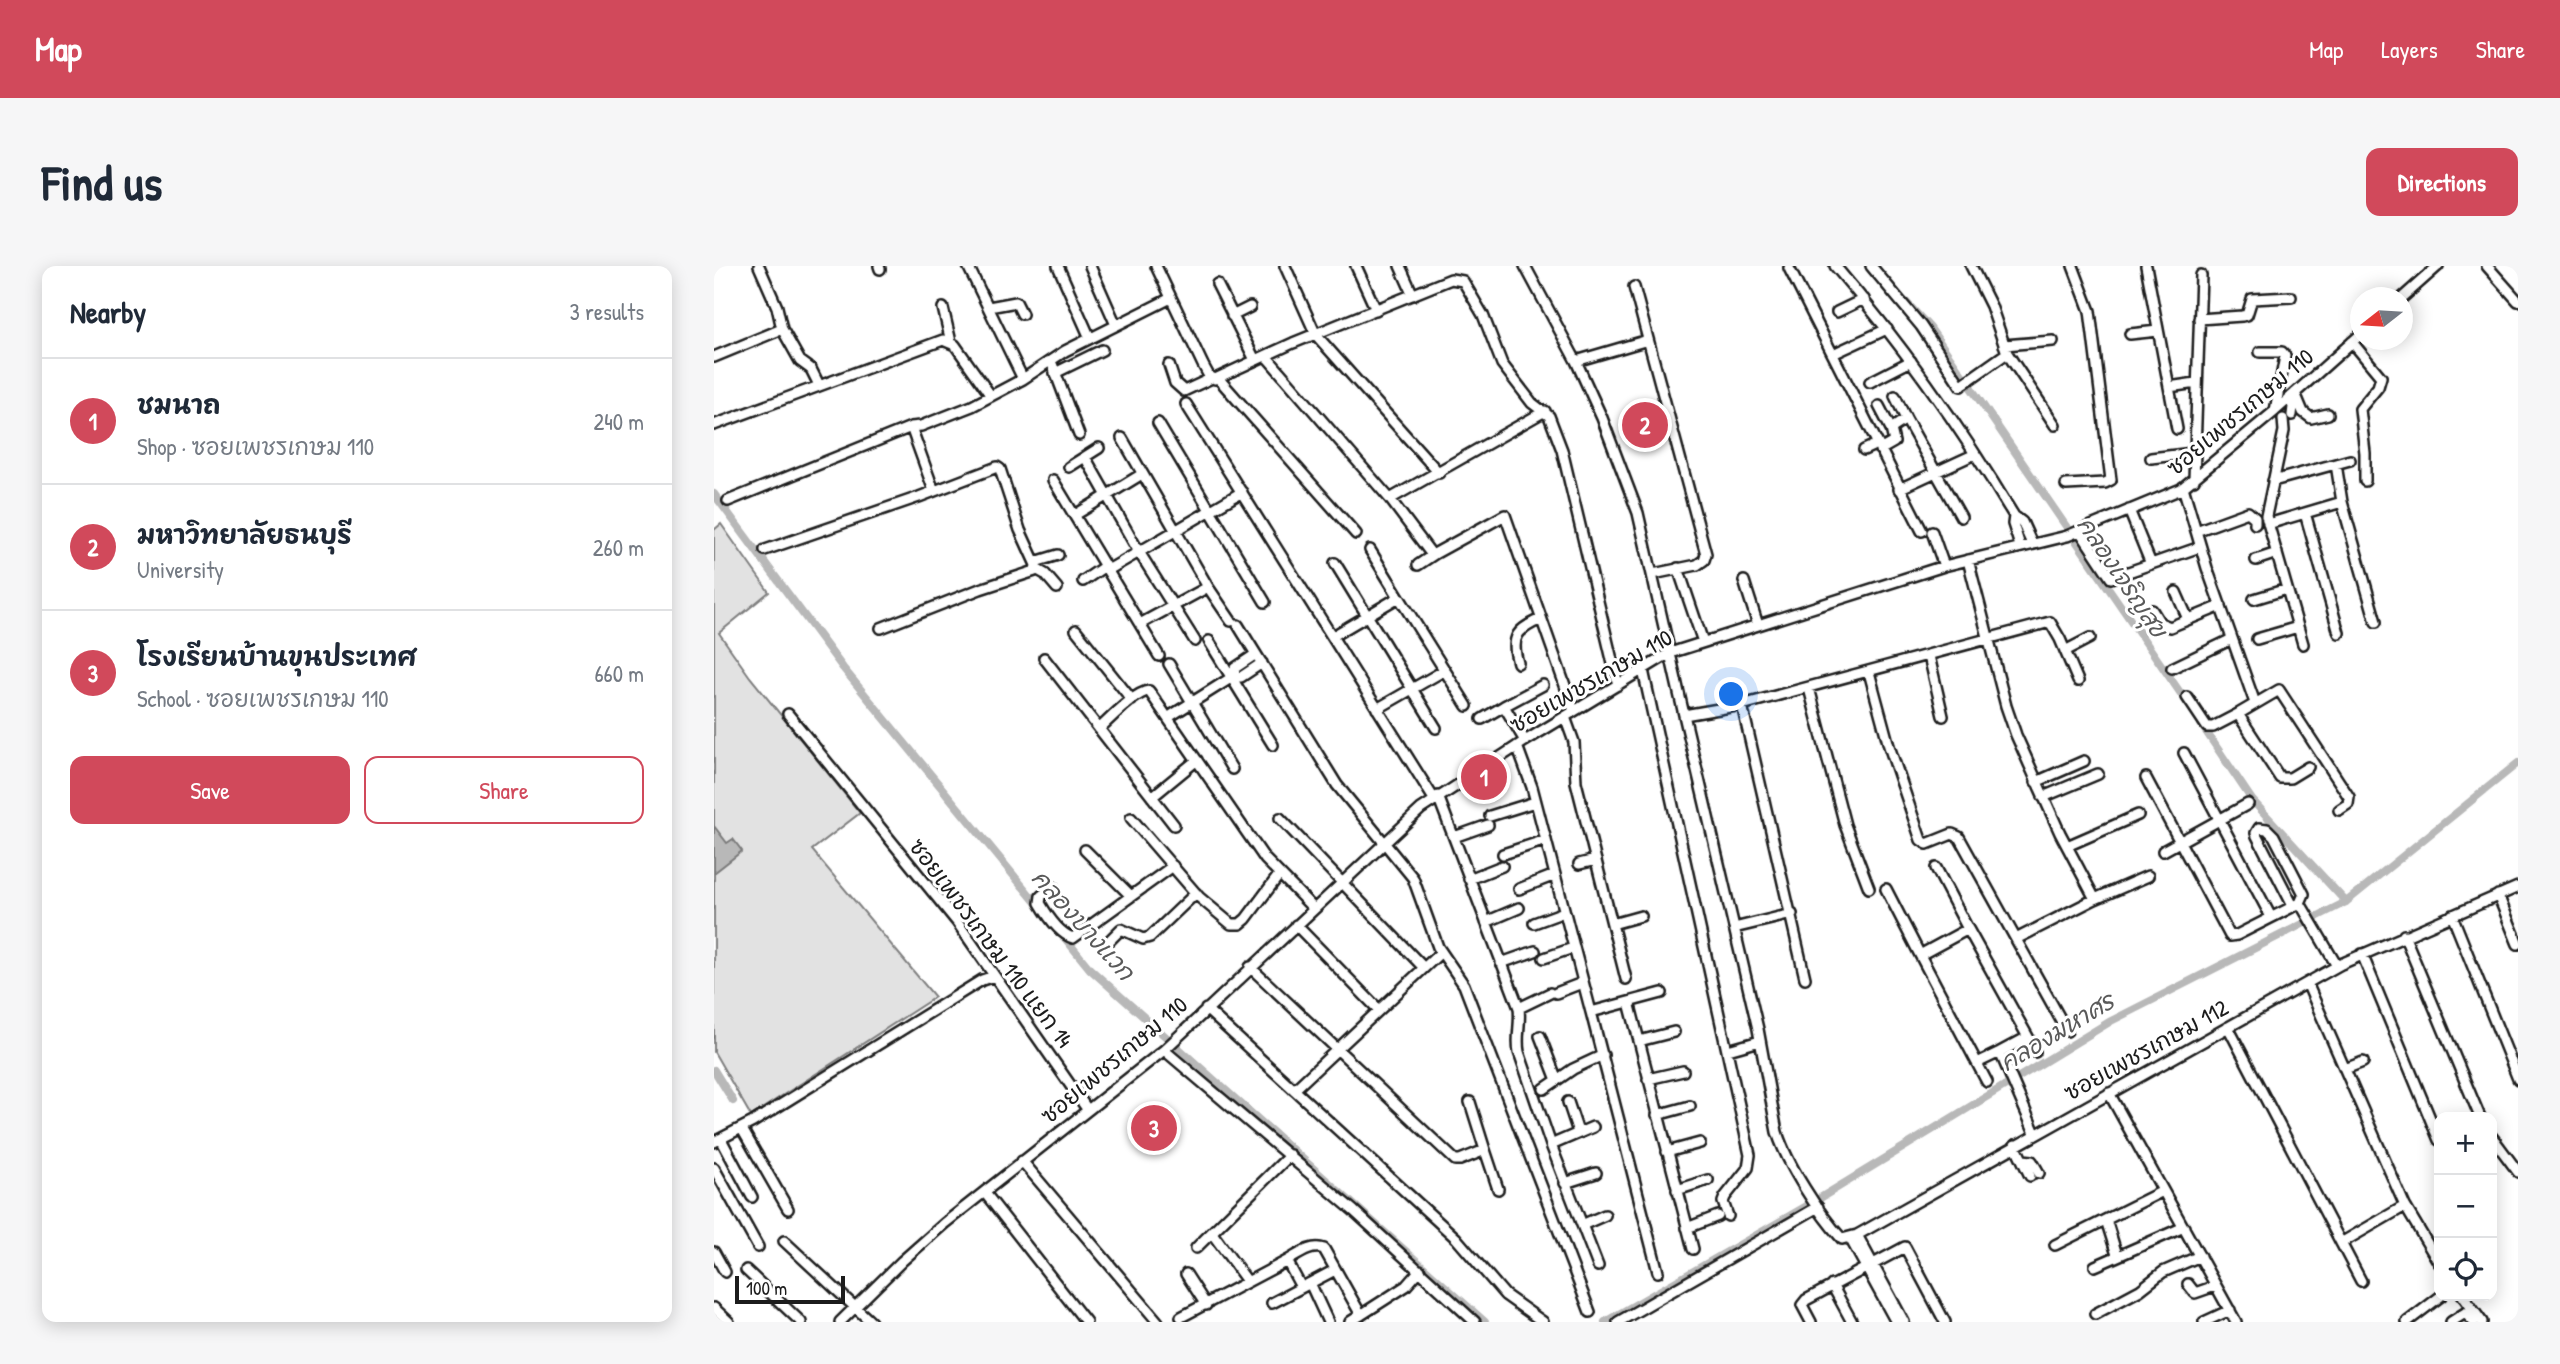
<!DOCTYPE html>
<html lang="en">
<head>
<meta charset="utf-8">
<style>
	:root { --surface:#fff; --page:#f6f6f7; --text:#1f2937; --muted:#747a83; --line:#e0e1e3; --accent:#d1495b }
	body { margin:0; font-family:"Patrick Hand","Playpen Sans Thai",sans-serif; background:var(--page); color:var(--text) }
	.controls { position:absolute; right:21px; bottom:21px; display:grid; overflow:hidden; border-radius:14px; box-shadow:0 4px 18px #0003 }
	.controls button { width:63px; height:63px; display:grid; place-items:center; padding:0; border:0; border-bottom:2px solid var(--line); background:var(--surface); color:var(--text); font:35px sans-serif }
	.compass { position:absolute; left:1636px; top:21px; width:63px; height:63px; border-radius:50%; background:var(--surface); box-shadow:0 4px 18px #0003; rotate:253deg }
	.scale { position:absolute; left:21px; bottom:18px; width:110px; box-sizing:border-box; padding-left:7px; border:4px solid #1c1c1c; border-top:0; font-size:19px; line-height:24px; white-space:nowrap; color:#1c1c1c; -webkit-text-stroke:5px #fff; paint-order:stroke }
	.you { position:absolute; left:1018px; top:429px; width:24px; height:24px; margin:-18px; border:5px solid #fff; border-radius:50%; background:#1a73e8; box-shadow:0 0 0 10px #1a73e833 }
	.badge { display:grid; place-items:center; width:46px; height:46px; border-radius:50%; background:var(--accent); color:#fff; font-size:23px; font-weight:700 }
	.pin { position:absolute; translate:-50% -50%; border:4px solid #fff; box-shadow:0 2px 7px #0006 }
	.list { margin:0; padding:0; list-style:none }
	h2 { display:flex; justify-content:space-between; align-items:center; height:91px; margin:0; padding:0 28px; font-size:30px }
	h2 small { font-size:23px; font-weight:400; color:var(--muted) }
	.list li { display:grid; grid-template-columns:46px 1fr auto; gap:21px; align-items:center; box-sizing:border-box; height:126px; padding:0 28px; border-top:2px solid var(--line) }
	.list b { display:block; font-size:26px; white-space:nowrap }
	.list p { margin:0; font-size:23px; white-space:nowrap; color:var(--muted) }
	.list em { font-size:23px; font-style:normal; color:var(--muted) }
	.actions { display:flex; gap:14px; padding:21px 28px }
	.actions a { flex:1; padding:16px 0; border:2px solid var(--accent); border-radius:14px; text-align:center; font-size:24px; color:var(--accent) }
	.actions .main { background:var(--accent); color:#fff }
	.icon { flex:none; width:38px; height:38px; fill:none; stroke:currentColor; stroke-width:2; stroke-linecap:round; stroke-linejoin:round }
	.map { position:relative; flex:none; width:1804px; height:1056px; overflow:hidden; border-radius:14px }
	header { display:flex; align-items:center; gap:42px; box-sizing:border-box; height:98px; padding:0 35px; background:var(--accent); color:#fff }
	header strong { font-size:33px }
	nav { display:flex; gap:38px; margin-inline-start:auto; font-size:24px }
	.intro { display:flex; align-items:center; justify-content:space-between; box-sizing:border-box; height:168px; padding:0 42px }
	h1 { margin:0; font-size:49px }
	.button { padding:18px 32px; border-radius:14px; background:var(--accent); color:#fff; font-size:24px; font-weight:700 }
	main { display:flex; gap:42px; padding:0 42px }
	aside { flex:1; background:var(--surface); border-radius:14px; box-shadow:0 4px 18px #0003 }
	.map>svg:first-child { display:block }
</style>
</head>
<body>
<header>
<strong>Map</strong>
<nav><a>Map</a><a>Layers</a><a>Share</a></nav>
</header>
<div class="intro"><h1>Find us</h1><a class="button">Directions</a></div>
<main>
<aside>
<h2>Nearby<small>3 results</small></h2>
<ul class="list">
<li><span class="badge">1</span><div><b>ชมนาถ</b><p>Shop · ซอยเพชรเกษม 110</p></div><em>240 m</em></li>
<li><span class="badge">2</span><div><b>มหาวิทยาลัยธนบุรี</b><p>University</p></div><em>260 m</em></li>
<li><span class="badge">3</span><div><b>โรงเรียนบ้านขุนประเทศ</b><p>School · ซอยเพชรเกษม 110</p></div><em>660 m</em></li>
</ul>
<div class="actions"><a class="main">Save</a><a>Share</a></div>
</aside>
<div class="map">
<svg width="1804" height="1056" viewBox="0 0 1804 1056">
	<rect width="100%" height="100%" fill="#fff"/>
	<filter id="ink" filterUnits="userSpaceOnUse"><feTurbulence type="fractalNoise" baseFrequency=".0143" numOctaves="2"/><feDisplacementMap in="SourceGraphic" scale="14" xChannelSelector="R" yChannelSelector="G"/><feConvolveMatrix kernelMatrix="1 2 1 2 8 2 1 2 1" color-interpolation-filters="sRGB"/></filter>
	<g filter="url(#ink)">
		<path fill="#e2e2e2" stroke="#7f7f7f" stroke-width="2" d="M7 258 55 326 5 367 36 411 146 547 98 584 221 731 37 850 0 786V264Z"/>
		<path fill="#b8b8b8" stroke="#7a7a7a" stroke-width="2" d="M0 560 13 577 19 573 28 585 0 607Z"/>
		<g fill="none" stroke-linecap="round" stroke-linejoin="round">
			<path stroke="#b8b8b8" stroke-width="8" d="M1192 36 1216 62 1474 438
				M0 228 129 402 329 645
				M1487 458 1538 534 1632 636
				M346 666 376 703 771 1056
				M0 804 19 835
				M891 1056 1098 937 1397 755 1632 636 1804 497"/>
			<g stroke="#1c1c1c" stroke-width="14">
				<path id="minor" d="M45 0 63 41 68 63
					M165 0 166 3
					M254 0 309 113
					M344 0 376 72
					M376 0 402 59
					M442 0 489 99 495 110 501 113 579 77 737 13 749 15 769 49 788 98 818 137 835 150 848 184 904 419
					M571 0 602 69 725 207
					M642 0 662 44
					M686 0 699 29
					M811 0 862 95 888 152 924 247 970 449 1028 439 1336 356 1346 373 1364 415
					M1121 0C1188 78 1247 162 1300 250
					M1157 0 1207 60 1247 120
					M1257 0 1277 40 1293 87 1341 159
					M1432 0 1463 163
					M1773 0 1804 35
					M1075 2 1208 265
					M503 18 541 94
					M920 21 992 288 990 294 983 299 939 308
					M1688 32 1724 0
					M275 41 302 36 308 48
					M229 42 237 76
					M1123 46 1150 33
					M518 50 536 41
					M1485 53 1528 50 1533 49 1538 33 1577 31
					M1416 68 1444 65
					M1638 76 1667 111 1664 121 1646 143 1651 187V215
					M1290 79 1339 75
					M1546 86H1568L1571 90 1561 145
					M1119 88 1173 63
					M552 90 676 233 718 289
					M0 91 68 63 86 95 97 103 105 119
					M337 95 365 169
					M862 95 934 74
					M455 99 461 117 470 125 498 112
					M341 107 388 84
					M504 112 642 268
					M1156 116 1197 95
					M1249 118 1293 87
					M1455 121 1482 117
					M1581 127 1589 146 1597 152 1614 148
					M1181 130 1192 153
					M1576 132 1579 141 1578 149
					M472 138 720 533
					M1165 140 1177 163
					M1569 153 1570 165 1552 250 1589 378
					M444 157 551 336
					M0 159 229 74 241 79 277 130
					M197 161 220 225
					M408 172 494 321 517 355
					M1150 184 1163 178
					M1166 184 1180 176 1177 163 1192 153 1247 251
					M371 191 425 286 481 375
					M1437 192 1479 187
					M1622 198 1628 236 1662 356
					M355 201 385 182
					M339 214 445 390
					M1480 214 1487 9
					M1559 215 1636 194
					M1352 219 1391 217 1397 214 1376 45 1359 0
					M1469 221 1493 302 1541 437
					M1185 223 1261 188
					M676 233 831 145
					M14 235 197 161 207 160 258 140 309 113 351 85 457 32
					M1415 244 1437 298
					M1591 247 1625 367
					M361 249 428 208
					M1554 258 1628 236
					M1366 265 1397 312 1486 281
					M1482 265 1534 246 1541 252V258
					M1218 266 1230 300
					M1306 280 1299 258 1300 250 1308 256 1318 278
					M51 284 205 231 283 201 286 203 306 264 322 299 321 305 266 323 167 362
					M1254 294 1292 440 1302 469 1346 567 1381 633
					M1542 294 1563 287
					M321 296 344 289
					M621 297 722 462
					M704 299 722 287 791 249 860 445
					M964 302 989 376
					M322 303 331 308 343 322
					M394 304 528 226
					M369 315 391 300
					M1030 315 1044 359
					M1462 326 1474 353
					M685 331 753 440
					M1540 333 1573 323
					M1438 344 1446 357 1456 361 1507 340
					M426 358 494 321
					M524 359 623 519 699 612 724 681 750 719 876 1046
					M362 364 418 434
					M619 370 685 331 656 284
					M1543 373 1584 361
					M495 375 559 479
					M1351 385 1376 372
					M542 388 521 402 520 410 527 411 548 397
					M1215 390 1229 450
					M330 392 460 559
					M804 397C796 370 804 363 827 353
					M455 398 518 503
					M1458 402 1518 373
					M929 404 1036 889 1034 902 1011 931 1009 936 1014 950
					M1155 406 1175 480 1207 574 1213 578 1238 568 1245 571 1353 765
					M1095 422 1131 559 1155 622
					M1473 431 1493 461H1499L1524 448
					M1028 439 1091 712
					M790 440 829 419
					M663 443 731 404
					M74 448 243 656 373 843
					M458 449 520 410
					M970 449 1044 763 1063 866C1073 898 1105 948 1128 973L1143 969 1627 698 1804 621
					M851 451 860 476 862 516 912 713
					M768 453 790 440 811 475
					M385 463C396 453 421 426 435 425L551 593 600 643
					M803 480 818 521 877 746 948 727
					M1470 487 1557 651
					M1594 501 1576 512H1566L1524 448 1565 424 1635 531 1634 538 1625 544
					M1432 512 1516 670 1523 669 1586 637
					M1322 516 1370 495
					M724 530 805 742C807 758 802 771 805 786L837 879 884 1000
					M438 531 483 494
					M1329 531 1384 508
					M776 550 821 536
					M417 552 485 631 517 658H526L532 653 565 609
					M566 552 710 702
					M740 571 774 559
					M1353 580 1424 549
					M371 584 416 629
					M1449 585 1534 538
					M789 588 832 574
					M865 598 882 594
					M1222 602 1254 663
					M755 613 788 600
					M339 621 327 630 326 637C333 649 345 668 359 672L459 600
					M805 623 841 609
					M1172 623 1206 689
					M1784 629 1804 678
					M1579 640 1543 570 1542 567 1545 562 1553 563 1560 570 1590 628 1586 637 1623 700
					M1738 649 1804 813
					M772 656 805 642
					M820 657 850 646
					M898 658 927 650
					M582 659 665 744
					M1020 662 1078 648
					M1690 669 1766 851
					M1302 673 1381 633 1434 610
					M395 675 407 663 429 673 436 671 482 627
					M1648 688 1725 874
					M830 692 859 682
					M787 697 821 685
					M536 701 741 894H746L771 884 784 923
					M1593 717 1691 940 1725 997
					M842 727 868 717
					M915 736 979 983
					M805 742 836 727
					M492 743 742 972 791 1029 829 1056
					M877 746 944 1006
					M1514 761 1647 1015
					M826 770 843 814
					M1314 771 1321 786
					M925 775 960 766
					M450 784 640 945 761 1056
					M1014 784 1046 775
					M1263 797 1286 786
					M1631 803 1649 796
					M934 813 969 805
					M1273 816 1206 689 1254 663 1314 771 1286 786 1321 867
					M830 823 859 803 889 789
					M580 824 727 686
					M1395 827 1522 1056
					M756 836 771 884
					M854 836 864 866
					M943 849 976 840
					M28 863 74 943
					M1778 871 1804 906
					M7 873 38 931
					M0 876 39 856 268 714 280 710
					M837 879 879 861
					M1301 879 1316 910
					M953 886 986 877
					M1309 894 1318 895 1325 907
					M308 895 444 1056
					M0 902 44 981
					M851 917 882 907
					M963 924 994 914
					M271 927 372 1056
					M1392 954 1403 989
					M868 959 891 949
					M973 962 1004 950
					M498 967 533 1015
					M1143 969 1190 1056
					M1136 972 1182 1056
					M70 975 157 1056
					M1627 977 1691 940
					M1341 979 1449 925
					M482 982 576 889
					M0 986 11 1006
					M573 995C584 989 597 978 610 983L647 1049
					M1381 1000 1470 961
					M32 1004 87 1056
					M472 1008 492 1039
					M596 1017 614 1056
					M1474 1018 1481 1027 1501 1020
					M1118 1019 1138 1056
					M1749 1030 1768 1056
					M558 1037 621 1004
					M0 1042 15 1056
					M1381 1048 1426 1024 1449 1006 1486 990
					M467 1051 573 995 587 1021
					M126 1056 188 995 231 957 450 784 707 543 811 475 956 387 1230 300 1353 270 1467 223 1561 145 1646 69
					M636 1056 692 1020 706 1004
					M904 1056 1104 941
					M1097 1056 1088 1039 1092 1034 1191 981 1231 1056
					M1490 1056 1516 1044
					M1693 1056 1727 1030
					M1737 1056 1751 1047 1760 1056"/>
			</g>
			<use href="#minor" stroke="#fff" stroke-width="9"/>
		</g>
	</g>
	<g text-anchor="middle" stroke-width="6" stroke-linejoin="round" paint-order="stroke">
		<g font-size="23" fill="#1c1c1c" stroke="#fff">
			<text transform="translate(1526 146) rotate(-40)" y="8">ซอยเพชรเกษม 110</text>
			<text transform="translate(877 415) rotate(-30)" y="8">ซอยเพชรเกษม 110</text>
			<text transform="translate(277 677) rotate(53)" y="8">ซอยเพชรเกษม 110 แยก 14</text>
			<text transform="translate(1432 784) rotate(-29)" y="8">ซอยเพชรเกษม 112</text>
			<text transform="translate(400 794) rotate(-40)" y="8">ซอยเพชรเกษม 110</text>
		</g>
		<g font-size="24" font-style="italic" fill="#5a5a5a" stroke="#fff">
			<text transform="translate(1408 311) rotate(56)" y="8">คลองเจริญสุข</text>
			<text transform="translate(369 659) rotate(48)" y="8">คลองบางแวก</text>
			<text transform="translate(1343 766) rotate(-31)" y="8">คลองมหาศร</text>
		</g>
	</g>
</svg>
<div class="controls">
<button>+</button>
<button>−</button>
<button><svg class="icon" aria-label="locate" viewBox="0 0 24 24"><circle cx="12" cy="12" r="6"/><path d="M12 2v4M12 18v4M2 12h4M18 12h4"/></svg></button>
</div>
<svg class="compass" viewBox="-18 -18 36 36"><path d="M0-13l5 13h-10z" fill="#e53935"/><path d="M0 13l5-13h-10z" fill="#747a83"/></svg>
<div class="scale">100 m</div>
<div class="you"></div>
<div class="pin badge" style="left:770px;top:511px">1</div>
<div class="pin badge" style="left:931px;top:159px">2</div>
<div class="pin badge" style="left:440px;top:862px">3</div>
</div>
</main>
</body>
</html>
